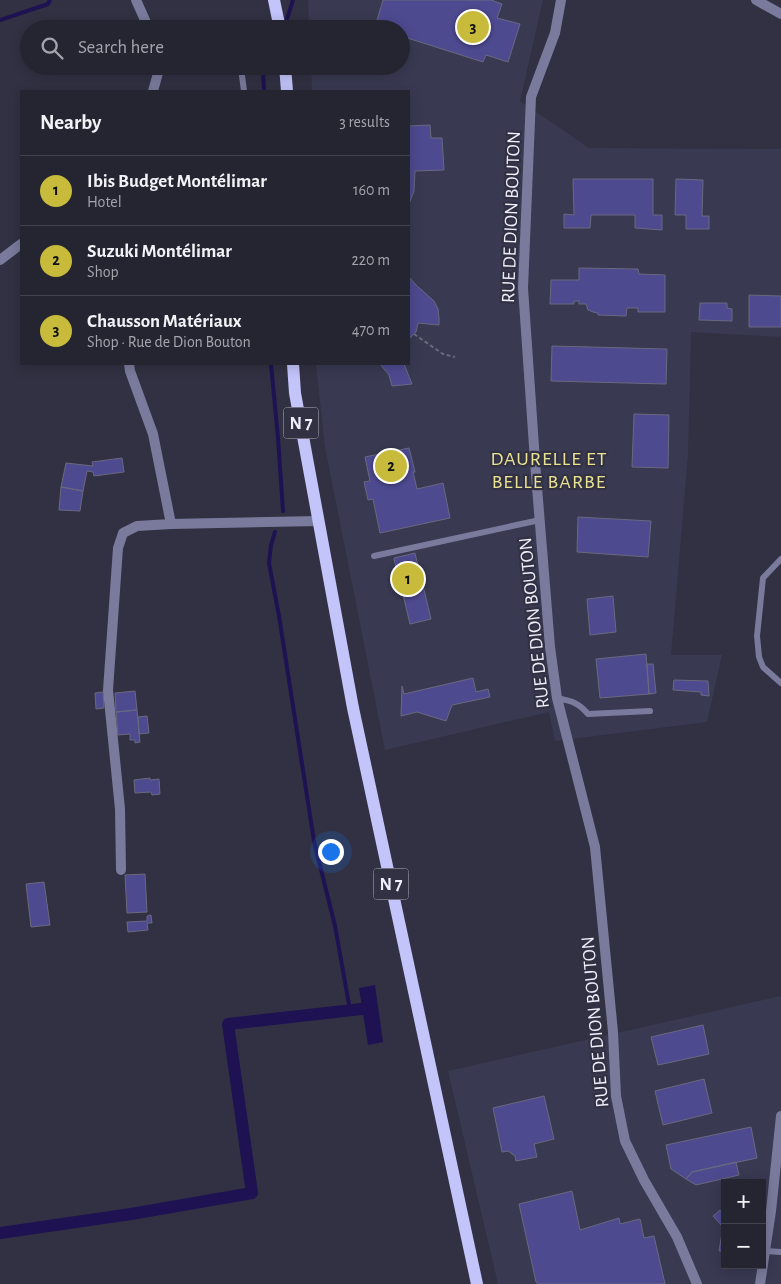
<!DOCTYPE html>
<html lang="en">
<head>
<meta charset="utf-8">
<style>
	:root { --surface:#252532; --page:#31313e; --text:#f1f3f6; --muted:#a3a5ac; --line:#42424d; --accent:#c8bb3b }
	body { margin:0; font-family:"Alegreya Sans",sans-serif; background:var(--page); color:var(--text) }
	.controls { position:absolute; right:15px; bottom:15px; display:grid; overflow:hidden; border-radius:0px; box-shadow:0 2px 12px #0003 }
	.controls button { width:45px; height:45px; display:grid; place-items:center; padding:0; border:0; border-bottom:1px solid var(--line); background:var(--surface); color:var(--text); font:25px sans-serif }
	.you { position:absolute; left:330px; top:851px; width:18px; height:18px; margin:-12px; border:4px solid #fff; border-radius:50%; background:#1a73e8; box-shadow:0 0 0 8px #1a73e833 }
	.badge { display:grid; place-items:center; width:32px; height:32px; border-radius:50%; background:var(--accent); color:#111; font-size:16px; font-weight:700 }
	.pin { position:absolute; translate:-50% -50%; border:2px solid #fff; box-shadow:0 1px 5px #0006 }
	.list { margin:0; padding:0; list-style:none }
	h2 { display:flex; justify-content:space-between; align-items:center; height:65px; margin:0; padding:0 20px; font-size:21px }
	h2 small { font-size:16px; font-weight:400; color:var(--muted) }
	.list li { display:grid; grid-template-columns:32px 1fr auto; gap:15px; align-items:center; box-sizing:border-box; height:70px; padding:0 20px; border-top:1px solid var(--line) }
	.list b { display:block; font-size:19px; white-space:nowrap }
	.list p { margin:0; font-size:16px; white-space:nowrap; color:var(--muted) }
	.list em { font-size:16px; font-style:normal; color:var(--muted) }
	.icon { flex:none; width:28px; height:28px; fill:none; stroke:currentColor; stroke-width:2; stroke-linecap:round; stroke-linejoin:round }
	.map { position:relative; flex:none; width:781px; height:1284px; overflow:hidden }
	.search { position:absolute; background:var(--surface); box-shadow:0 2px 12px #0003; left:20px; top:20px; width:390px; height:55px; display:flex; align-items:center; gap:12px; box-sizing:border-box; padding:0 18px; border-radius:28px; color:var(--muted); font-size:19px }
	.panel { position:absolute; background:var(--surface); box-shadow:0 2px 12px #0003; left:20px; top:90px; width:390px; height:275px; border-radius:0px }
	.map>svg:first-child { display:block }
</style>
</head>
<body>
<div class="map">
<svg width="781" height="1284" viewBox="0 0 781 1284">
	<rect width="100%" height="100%" fill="#313143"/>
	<path fill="#393952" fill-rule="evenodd" d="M308 0H543L520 101 589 148 781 149V337L691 332 688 455 671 655H722L707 722 555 741 549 712 385 750 325 447 316 364H409V91H312L311 66H401V29H309Z
		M781 996V1284H498L448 1071ZM725 1183H762V1265H725Z"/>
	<path fill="#1e1253" d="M375 985 383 1042 368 1045 359 988Z"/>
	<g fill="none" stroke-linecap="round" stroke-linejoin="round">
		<path stroke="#1e1253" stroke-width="4" d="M287 19 293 0
			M0 20 48 4 50 0
			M264 91 263 72 266 66
			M271 364 278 438 283 511
			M275 532 271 545 269 563 279 616 314 841 335 926 350 1010"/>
		<path stroke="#1e1253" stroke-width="12" d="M0 1233 131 1214 252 1193 228 1024 362 1009"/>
	</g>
	<path fill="#4e4a90" stroke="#69697e" d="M383 0H491L502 4 497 18 520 24 508 62 486 55 483 62 401 36V29H379L375 27Z
		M430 125 431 138H442L444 170 415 171 414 191 409 204V126Z
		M573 179H653V215H662V230L635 228V215H591L590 228H564V214L574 215Z
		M676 179 703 180 702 216H709V229H686V215H675Z
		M579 268 638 269 639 274 665 275V312H638V308H627L626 316 598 315V313L593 312 588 310 586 304H579V301H574V304H550L551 280H579Z
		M409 277 416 285 434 301 438 309 439 318V325L418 323 416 332 409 339Z
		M749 295 781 296V327H749Z
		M700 303H727V308L732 309V321L699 320Z
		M552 346 667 349 666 384 551 381Z
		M380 364H404L412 384 392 386 389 375Z
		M634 414 669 415 668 468 632 467Z
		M409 448 415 472H413L417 489 443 483 450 518 380 533 373 499 368 500 364 482 370 481 365 457Z
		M122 458 124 472 94 476 93 472 87 471 83 491 61 487 66 463 93 466 92 462Z
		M61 487 83 491 80 511 59 510Z
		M578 517 651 521 648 557 577 552Z
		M415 553 418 566 421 567 422 569 420 573 431 619 410 624 399 578H396L394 575 397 572 394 558Z
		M613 596 616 632 590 635 587 599Z
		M646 654 649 694 600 698 596 659Z
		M647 664H653L656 693 649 694Z
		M473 678 476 692 488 689 490 697 452 705 446 721 417 712 401 716 402 686 404 694Z
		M674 680 708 681 709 696 701 695V692L673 690Z
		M135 691 137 710 116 712 115 693Z
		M103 692 104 708 96 709 95 693Z
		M137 710 140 742 135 743V740H130V734L118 735 116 712Z
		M147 716 149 733 139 734 138 717Z
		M150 778V780L159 779 160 794 152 795 151 792 135 793 134 780Z
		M145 874 147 912 127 913 125 875Z
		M44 882 50 925 31 927 26 884Z
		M151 915 152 923H147L148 930 128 932 127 922 147 921V916Z
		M703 1025 709 1054 658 1065 651 1037Z
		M704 1079 712 1113 663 1125 655 1091Z
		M544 1096 554 1139 534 1144 537 1157 516 1161 515 1156 508 1151 502 1152 493 1108Z
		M751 1127 757 1158 692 1172 686 1179 671 1169 666 1145Z
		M736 1162 739 1175 696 1185 686 1179 692 1172Z
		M572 1191 580 1230 619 1218 620 1224 640 1219 644 1238 654 1236 665 1284H539L536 1282 519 1204Z
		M720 1210 725 1216V1251H719L723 1227 713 1216Z"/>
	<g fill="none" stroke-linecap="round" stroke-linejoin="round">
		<path stroke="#6a6a7a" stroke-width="2" stroke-dasharray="4 2.5" stroke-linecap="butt" d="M414 334 443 354 455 357"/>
		<path stroke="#7a7b9c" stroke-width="6" d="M240 66 241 68 244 91
			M374 556 540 520
			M781 559 763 578 757 636 759 657 763 667 781 683
			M557 698C571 701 578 702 588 714L650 711
			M765 1251 781 1252"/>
		<path stroke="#7a7b9c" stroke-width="10" d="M136 0 149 29
			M561 0 555 33 531 97 523 288 536 475 550 647 557 698 595 847 613 1032 616 1096 625 1141 644 1180 677 1237 697 1284
			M756 0 781 14
			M153 91 160 66
			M0 260 21 244
			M129 364 130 371 153 434 171 524
			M121 870 120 809 108 690 118 548 123 533 137 526 171 524 319 521
			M760 1284 771 1211 781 1116"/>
		<path stroke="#c2c4fa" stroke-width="12" d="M274 0 280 29
			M285 66 287 91
			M293 364 295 393 353 708 477 1284"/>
	</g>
	<g text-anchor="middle" stroke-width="4.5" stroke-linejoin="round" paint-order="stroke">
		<g fill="#313143" stroke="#b5b5c4" stroke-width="1">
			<rect x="283.5" y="407.5" width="35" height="31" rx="4"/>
			<rect x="373.5" y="868.5" width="35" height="31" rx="4"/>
		</g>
		<g font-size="18" font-weight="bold" fill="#eeeefb">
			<text x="301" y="429">N 7</text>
			<text x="391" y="890">N 7</text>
		</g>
		<g font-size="19" fill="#eeeefb" stroke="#313143">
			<text transform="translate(510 217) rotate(-88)" y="7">RUE DE DION BOUTON</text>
			<text transform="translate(533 623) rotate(-96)" y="7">RUE DE DION BOUTON</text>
			<text transform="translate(594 1022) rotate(-95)" y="7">RUE DE DION BOUTON</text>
		</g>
		<g font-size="20" letter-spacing="1" fill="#e9e293" stroke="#313143">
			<text x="549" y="465">DAURELLE ET<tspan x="549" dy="23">BELLE BARBE</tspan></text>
		</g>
	</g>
</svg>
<div class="controls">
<button>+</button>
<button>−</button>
</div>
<div class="you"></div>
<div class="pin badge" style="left:408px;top:579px">1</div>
<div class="pin badge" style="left:391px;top:466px">2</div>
<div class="pin badge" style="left:473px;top:27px">3</div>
<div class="search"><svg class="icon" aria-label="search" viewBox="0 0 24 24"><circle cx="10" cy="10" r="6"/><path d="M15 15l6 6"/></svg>Search here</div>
<section class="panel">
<h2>Nearby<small>3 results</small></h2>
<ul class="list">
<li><span class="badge">1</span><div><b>Ibis Budget Montélimar</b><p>Hotel</p></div><em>160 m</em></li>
<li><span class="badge">2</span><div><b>Suzuki Montélimar</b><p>Shop</p></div><em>220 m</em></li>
<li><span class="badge">3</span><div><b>Chausson Matériaux</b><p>Shop · Rue de Dion Bouton</p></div><em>470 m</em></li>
</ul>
</section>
</div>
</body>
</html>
